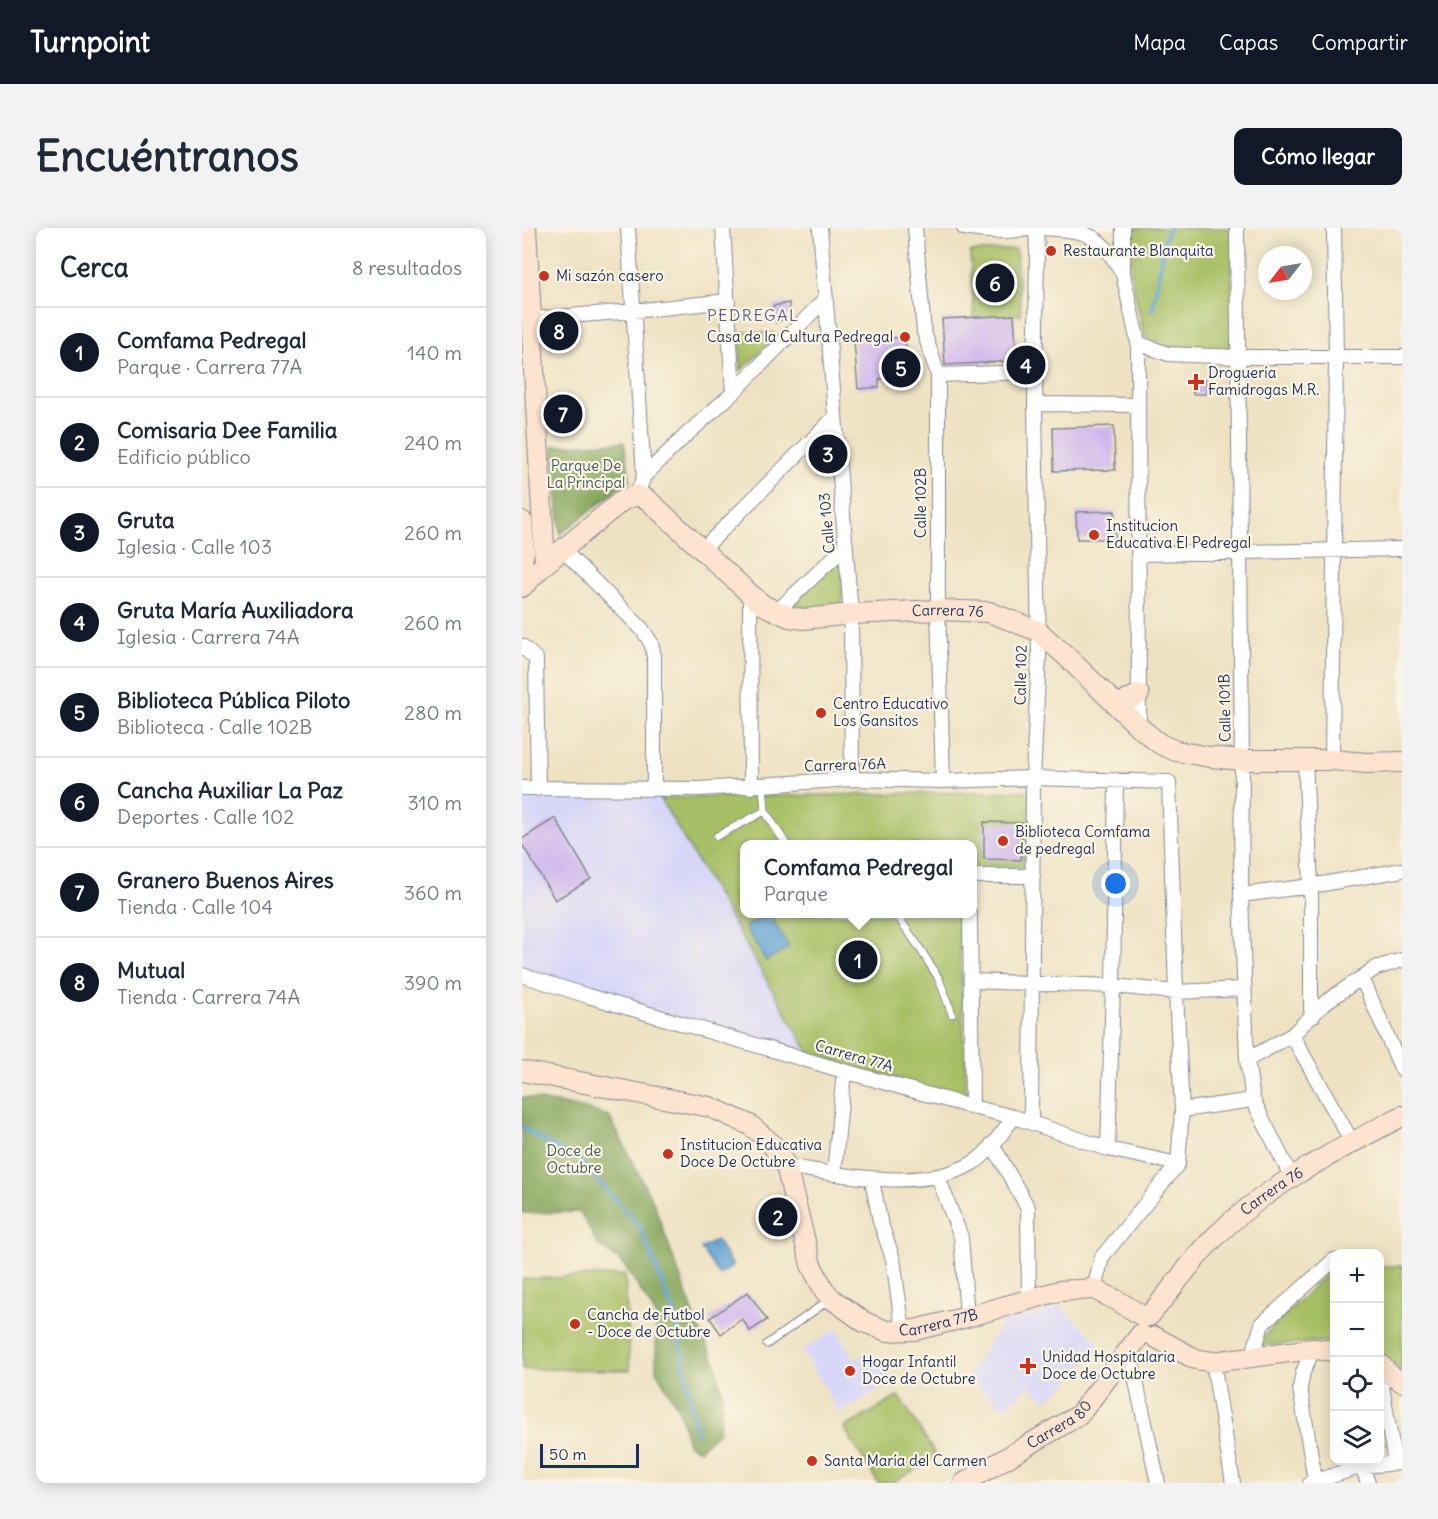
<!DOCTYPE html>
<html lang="es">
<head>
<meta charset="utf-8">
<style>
	:root { --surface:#fff; --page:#f2f2f3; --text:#1f2937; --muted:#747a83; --line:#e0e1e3; --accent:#111827 }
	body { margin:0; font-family:Delius,sans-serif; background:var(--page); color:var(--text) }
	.controls { position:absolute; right:18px; bottom:18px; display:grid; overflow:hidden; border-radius:12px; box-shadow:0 3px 15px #0003 }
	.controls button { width:54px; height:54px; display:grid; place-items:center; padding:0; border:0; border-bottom:2px solid var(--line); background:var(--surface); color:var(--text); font:30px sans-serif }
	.compass { position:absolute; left:736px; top:18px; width:54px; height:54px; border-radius:50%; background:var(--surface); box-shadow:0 3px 15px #0003; rotate:239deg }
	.scale { position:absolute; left:18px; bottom:15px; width:99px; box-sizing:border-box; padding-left:6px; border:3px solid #1b2f5e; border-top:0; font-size:16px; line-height:21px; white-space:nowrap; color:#1b2f5e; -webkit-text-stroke:4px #fcf5e5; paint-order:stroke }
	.you { position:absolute; left:594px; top:656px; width:21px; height:21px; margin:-15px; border:4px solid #fff; border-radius:50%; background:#1a73e8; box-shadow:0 0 0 9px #1a73e833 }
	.badge { display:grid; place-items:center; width:39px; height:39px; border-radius:50%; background:var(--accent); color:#fff; font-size:20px; font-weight:700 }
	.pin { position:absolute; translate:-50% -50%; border:3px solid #fff; box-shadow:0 2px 6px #0006 }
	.popup { position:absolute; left:218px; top:612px; width:237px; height:78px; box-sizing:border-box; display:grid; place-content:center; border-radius:12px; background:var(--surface); filter:drop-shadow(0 2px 4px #0005); font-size:20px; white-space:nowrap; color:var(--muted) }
	.popup b { font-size:22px; color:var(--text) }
	.popup::after { content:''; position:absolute; left:50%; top:100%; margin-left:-12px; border:12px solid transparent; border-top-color:var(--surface) }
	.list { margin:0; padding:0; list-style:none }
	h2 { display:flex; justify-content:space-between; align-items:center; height:78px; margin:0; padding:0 24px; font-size:26px }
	h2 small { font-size:20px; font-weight:400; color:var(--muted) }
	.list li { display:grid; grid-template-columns:39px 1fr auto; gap:18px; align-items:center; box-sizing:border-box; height:90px; padding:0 24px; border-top:2px solid var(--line) }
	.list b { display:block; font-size:22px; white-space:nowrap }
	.list p { margin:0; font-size:20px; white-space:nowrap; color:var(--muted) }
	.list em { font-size:20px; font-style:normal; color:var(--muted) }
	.icon { flex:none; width:33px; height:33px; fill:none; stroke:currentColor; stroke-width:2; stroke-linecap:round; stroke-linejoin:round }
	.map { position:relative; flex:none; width:880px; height:1255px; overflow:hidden; border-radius:12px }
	header { display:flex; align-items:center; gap:36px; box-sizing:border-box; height:84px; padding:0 30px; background:var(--accent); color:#fff }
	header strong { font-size:28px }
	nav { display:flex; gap:33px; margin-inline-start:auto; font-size:21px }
	.intro { display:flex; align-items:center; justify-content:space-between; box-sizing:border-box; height:144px; padding:0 36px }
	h1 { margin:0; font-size:42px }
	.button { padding:15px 27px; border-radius:12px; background:var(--accent); color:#fff; font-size:21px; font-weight:700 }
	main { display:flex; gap:36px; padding:0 36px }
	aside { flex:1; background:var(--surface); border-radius:12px; box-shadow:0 3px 15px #0003 }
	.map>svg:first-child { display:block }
</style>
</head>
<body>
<header>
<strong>Turnpoint</strong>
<nav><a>Mapa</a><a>Capas</a><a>Compartir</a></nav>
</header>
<div class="intro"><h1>Encuéntranos</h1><a class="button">Cómo llegar</a></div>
<main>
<aside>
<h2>Cerca<small>8 resultados</small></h2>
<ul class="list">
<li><span class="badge">1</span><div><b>Comfama Pedregal</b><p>Parque · Carrera 77A</p></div><em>140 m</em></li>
<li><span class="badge">2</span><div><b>Comisaria Dee Familia</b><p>Edificio público</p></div><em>240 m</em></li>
<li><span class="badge">3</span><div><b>Gruta</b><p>Iglesia · Calle 103</p></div><em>260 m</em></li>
<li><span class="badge">4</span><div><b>Gruta María Auxiliadora</b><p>Iglesia · Carrera 74A</p></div><em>260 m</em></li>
<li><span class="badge">5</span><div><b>Biblioteca Pública Piloto</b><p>Biblioteca · Calle 102B</p></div><em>280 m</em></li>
<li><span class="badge">6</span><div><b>Cancha Auxiliar La Paz</b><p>Deportes · Calle 102</p></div><em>310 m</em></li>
<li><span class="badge">7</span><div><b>Granero Buenos Aires</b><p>Tienda · Calle 104</p></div><em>360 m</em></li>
<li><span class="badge">8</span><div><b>Mutual</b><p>Tienda · Carrera 74A</p></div><em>390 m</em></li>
</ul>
</aside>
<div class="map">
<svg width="880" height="1255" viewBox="0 0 880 1255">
	<rect width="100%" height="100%" fill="#fcf5e5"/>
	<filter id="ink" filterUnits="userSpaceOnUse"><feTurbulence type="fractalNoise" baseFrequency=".0167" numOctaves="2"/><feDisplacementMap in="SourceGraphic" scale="12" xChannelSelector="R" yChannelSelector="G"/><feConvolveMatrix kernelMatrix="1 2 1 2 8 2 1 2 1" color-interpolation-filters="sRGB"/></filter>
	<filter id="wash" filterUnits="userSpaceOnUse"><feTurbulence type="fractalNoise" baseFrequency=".008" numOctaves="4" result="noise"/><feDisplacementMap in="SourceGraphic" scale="24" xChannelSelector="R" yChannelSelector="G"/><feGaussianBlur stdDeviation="1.35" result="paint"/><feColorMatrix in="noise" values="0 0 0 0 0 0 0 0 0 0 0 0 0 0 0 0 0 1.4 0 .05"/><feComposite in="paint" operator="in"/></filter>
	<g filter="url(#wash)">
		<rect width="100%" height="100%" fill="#eee2c2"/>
		<path fill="#d8d7f8" d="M0 568 138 570 288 826 0 744Z
			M534 1075 578 1115 550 1152 525 1172 507 1158 483 1180 444 1150 481 1094 493 1086 509 1090 520 1085Z
			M315 1101 333 1132 350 1122 370 1154 318 1185 280 1122Z"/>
		<path fill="#a7bf65" stroke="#617762" stroke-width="1.5" d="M609 0H710V120L646 119 622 108 609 45Z
			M494 21 499 87 452 90 448 24Z
			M217 104 252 105 255 108 219 142Z
			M319 329 321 388 259 382Z
			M510 563 513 639 450 638V616H222V686H436L445 871 288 826 138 570Z
			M812 1038V1113L732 1118Z
			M858 1038H880V1143L858 1126Z
			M103 1047 108 1142 0 1141V1051Z
			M377 1168 415 1229 370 1255H356L322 1200Z"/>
		<path fill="#85a65a" stroke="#506a5c" stroke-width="1.5" d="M102 214 108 252 38 306 31 218Z
			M0 869 52 878 87 888 132 976 176 1098 193 1134 201 1167 197 1203 177 1222 166 1216 157 1182 134 1142V1087L100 1034 76 1017 58 984 0 985Z"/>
		<path fill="#5fa1d3" stroke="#3d6898" stroke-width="1.5" d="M245 686H247L267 719 244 733 223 699Z
			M194 1012 211 1038 197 1047 179 1021Z"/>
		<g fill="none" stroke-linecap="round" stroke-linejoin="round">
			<path stroke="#5fa1d3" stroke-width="4" d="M630 83 644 6 648 0
				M0 899 11 907 58 933 117 997 154 1090 175 1206"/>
		</g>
		<g id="blocks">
			<path fill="#cfb7ed" d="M267 75 268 88 254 95 251 78Z
				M492 87 495 133 423 137 420 91Z
				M383 109 386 149 357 151V159L336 161 332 113Z
				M671 152H684V166H671Z
				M592 198 593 242 532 243 531 200Z
				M593 283V311H555L554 284Z
				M33 590 69 651 33 672 0 616V611Z
				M462 594 500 595 499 632 462 631Z
				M226 1064 245 1092 228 1103 220 1091 199 1106 188 1090Z"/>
		</g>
	</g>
	<g filter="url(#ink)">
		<use href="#blocks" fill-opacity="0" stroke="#848890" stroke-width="1.5"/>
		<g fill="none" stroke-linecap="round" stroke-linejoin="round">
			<g stroke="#848890" stroke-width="9">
				<path id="lane" d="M241 558 243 583 264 616
					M195 608 243 583
					M374 686 397 719 417 751 430 786
					M245 1116 307 1072"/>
			</g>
			<g stroke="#848890" stroke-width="16">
				<path id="street" d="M106 0 122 248
					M201 0 211 165
					M298 0 329 386 330 551
					M393 0 402 104 416 147V382L421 553
					M442 0C466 5 488 4 513 0
					M519 0C563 2 577 4 600 44
					M601 0V46L616 115 617 499
					M715 0 720 532 719 667 725 832 731 872 770 950
					M9 91 111 83 206 73
					M616 115 646 126 716 129H880
					M416 147 513 144
					M513 176 615 177
					M115 267 122 248 164 207 211 165 304 70
					M41 322 120 401 129 415 132 428V560
					M180 322 313 189
					M616 326 880 321
					M228 366 229 559
					M254 384 324 318
					M0 418 14 431 16 561
					M783 532 789 658V781L791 788
					M810 532 814 129 812 0
					M0 560 178 561 330 551 421 553 511 550 647 554 654 764 660 882 656 936 580 1029 572 1061
					M450 648H511
					M719 667 789 658 880 642
					M448 686 450 879
					M0 747 66 768 322 843 450 879 492 889 586 921 656 936
					M840 750 880 842
					M450 753 591 758 654 764 721 761
					M770 807 830 914
					M725 832 770 807 805 773 854 740 880 732
					M660 882 731 872
					M509 894 511 550 517 428 513 176 515 23 514 0
					M470 916 506 980 507 1072
					M586 921 591 758 594 552
					M264 938C318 947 400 964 449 936 465 928 481 903 492 889
					M312 946 322 843
					M416 949 439 1009 445 1089
					M350 952 358 993 371 1031 381 1103
					M607 1121 636 1255
					M791 1121 781 1144 778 1160 793 1253
					M730 1130 740 1096 812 1032
					M691 1134 711 1255
					M858 1147 873 1235
					M840 1238 846 1255
					M788 1255 840 1238 880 1235"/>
			</g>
			<g stroke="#848890" stroke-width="22">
				<g id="secondary">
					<path d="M4 0 23 336"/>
					<path d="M0 293 2 323 0 335"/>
					<path id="s1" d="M0 359 23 336 101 272 115 267 126 272 228 366 241 377 267 389 282 391 329 386 416 382 467 384 516 403 544 428 617 499 638 516 654 523 688 529 720 532H810L844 535 880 534"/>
					<path d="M590 472 597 477 617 466"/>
					<path id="s2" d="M0 843 188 879 228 897 249 915 264 938 289 1037 302 1062 310 1071 342 1094 365 1103 393 1102 445 1089 537 1063 572 1061 596 1073 622 1089"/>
					<path id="s3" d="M627 1088C650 1062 670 1031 695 1007 747 956 816 922 880 888"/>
					<path d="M633 1109 673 1131 691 1134 791 1121 812 1123"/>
					<path d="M858 1136 867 1146 880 1154"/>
					<path id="s4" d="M442 1255 557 1187 619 1106"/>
				</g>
			</g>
			<use href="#lane" stroke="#fff" stroke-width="7"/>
			<use href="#street" stroke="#fff" stroke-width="14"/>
			<use href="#secondary" stroke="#fde4d0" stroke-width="20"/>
		</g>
	</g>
	<g fill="#c8321e" stroke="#fcf5e5" stroke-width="2">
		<circle cx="529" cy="23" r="6"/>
		<circle cx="22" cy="48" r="6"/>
		<circle cx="383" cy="109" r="6"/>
		<path d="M671 145h6v6h6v6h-6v6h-6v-6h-6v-6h6z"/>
		<circle cx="572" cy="307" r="6"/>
		<circle cx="299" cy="485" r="6"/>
		<circle cx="481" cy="613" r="6"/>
		<circle cx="146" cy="926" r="6"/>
		<circle cx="53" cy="1096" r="6"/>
		<path d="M503 1129h6v6h6v6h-6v6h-6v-6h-6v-6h6z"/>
		<circle cx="328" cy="1143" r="6"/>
		<circle cx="290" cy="1233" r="6"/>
	</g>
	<g text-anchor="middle" stroke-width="4.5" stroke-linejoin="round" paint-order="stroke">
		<g font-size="15" fill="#1b2f5e" stroke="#fcf5e5" text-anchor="start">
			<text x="541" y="28">Restaurante Blanquita</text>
			<text x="34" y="53">Mi sazón casero</text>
			<text x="371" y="114" text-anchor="end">Casa de la Cultura Pedregal</text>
			<text x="686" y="150">Droguería<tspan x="686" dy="17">Famidrogas M.R.</tspan></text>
			<text x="584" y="303">Institucion<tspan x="584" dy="17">Educativa El Pedregal</tspan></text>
			<text x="311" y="481">Centro Educativo<tspan x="311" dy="17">Los Gansitos</tspan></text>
			<text x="493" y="609">Biblioteca Comfama<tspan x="493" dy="17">de pedregal</tspan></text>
			<text x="158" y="922">Institucion Educativa<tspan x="158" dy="17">Doce De Octubre</tspan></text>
			<text x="65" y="1092">Cancha de Futbol<tspan x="65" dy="17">- Doce de Octubre</tspan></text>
			<text x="520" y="1134">Unidad Hospitalaria<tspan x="520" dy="17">Doce de Octubre</tspan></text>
			<text x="340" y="1139">Hogar Infantil<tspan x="340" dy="17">Doce de Octubre</tspan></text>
			<text x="302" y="1238">Santa María del Carmen</text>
		</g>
		<g font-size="15" fill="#455a60" stroke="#fcf5e5">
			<text x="64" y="243">Parque De<tspan x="64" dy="17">La Principal</tspan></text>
			<text x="52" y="928">Doce de<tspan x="52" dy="17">Octubre</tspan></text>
		</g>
		<g font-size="15" fill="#1b2f5e" stroke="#fcf5e5">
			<text transform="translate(399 275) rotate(-90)" y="5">Calle 102B</text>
			<text transform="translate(305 295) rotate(-95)" y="5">Calle 103</text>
			<text dy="5" stroke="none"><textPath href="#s1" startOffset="504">Carrera 76</textPath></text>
			<text transform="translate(499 447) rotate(-89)" y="5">Calle 102</text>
			<text transform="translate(703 480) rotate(-91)" y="5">Calle 101B</text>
			<text transform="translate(323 537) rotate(-2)" y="5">Carrera 76A</text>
			<text transform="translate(332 828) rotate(16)" y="5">Carrera 77A</text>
			<text dy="5" stroke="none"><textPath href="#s3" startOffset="176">Carrera 76</textPath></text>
			<text dy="5" stroke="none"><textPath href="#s2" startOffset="549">Carrera 77B</textPath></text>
			<text dy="5" stroke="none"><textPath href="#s4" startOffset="112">Carrera 80</textPath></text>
		</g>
		<g font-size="16" letter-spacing="1.5" fill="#5a5f90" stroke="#fcf5e5">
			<text x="231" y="93">PEDREGAL</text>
		</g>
	</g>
</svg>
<div class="controls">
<button>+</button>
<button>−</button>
<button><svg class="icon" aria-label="locate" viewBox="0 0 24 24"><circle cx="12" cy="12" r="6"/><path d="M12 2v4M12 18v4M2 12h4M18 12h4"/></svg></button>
<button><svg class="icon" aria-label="layers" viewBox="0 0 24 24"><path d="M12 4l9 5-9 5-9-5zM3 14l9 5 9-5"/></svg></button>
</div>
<svg class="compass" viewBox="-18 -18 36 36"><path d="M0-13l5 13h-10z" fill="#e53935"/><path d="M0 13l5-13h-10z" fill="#747a83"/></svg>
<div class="scale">50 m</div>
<div class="you"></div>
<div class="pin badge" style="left:336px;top:732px">1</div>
<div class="popup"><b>Comfama Pedregal</b>Parque</div>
<div class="pin badge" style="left:256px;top:989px">2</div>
<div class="pin badge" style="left:306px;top:226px">3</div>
<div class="pin badge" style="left:504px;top:137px">4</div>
<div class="pin badge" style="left:379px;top:140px">5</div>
<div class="pin badge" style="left:473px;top:55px">6</div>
<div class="pin badge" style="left:41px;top:186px">7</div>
<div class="pin badge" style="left:37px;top:103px">8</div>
</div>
</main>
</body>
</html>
